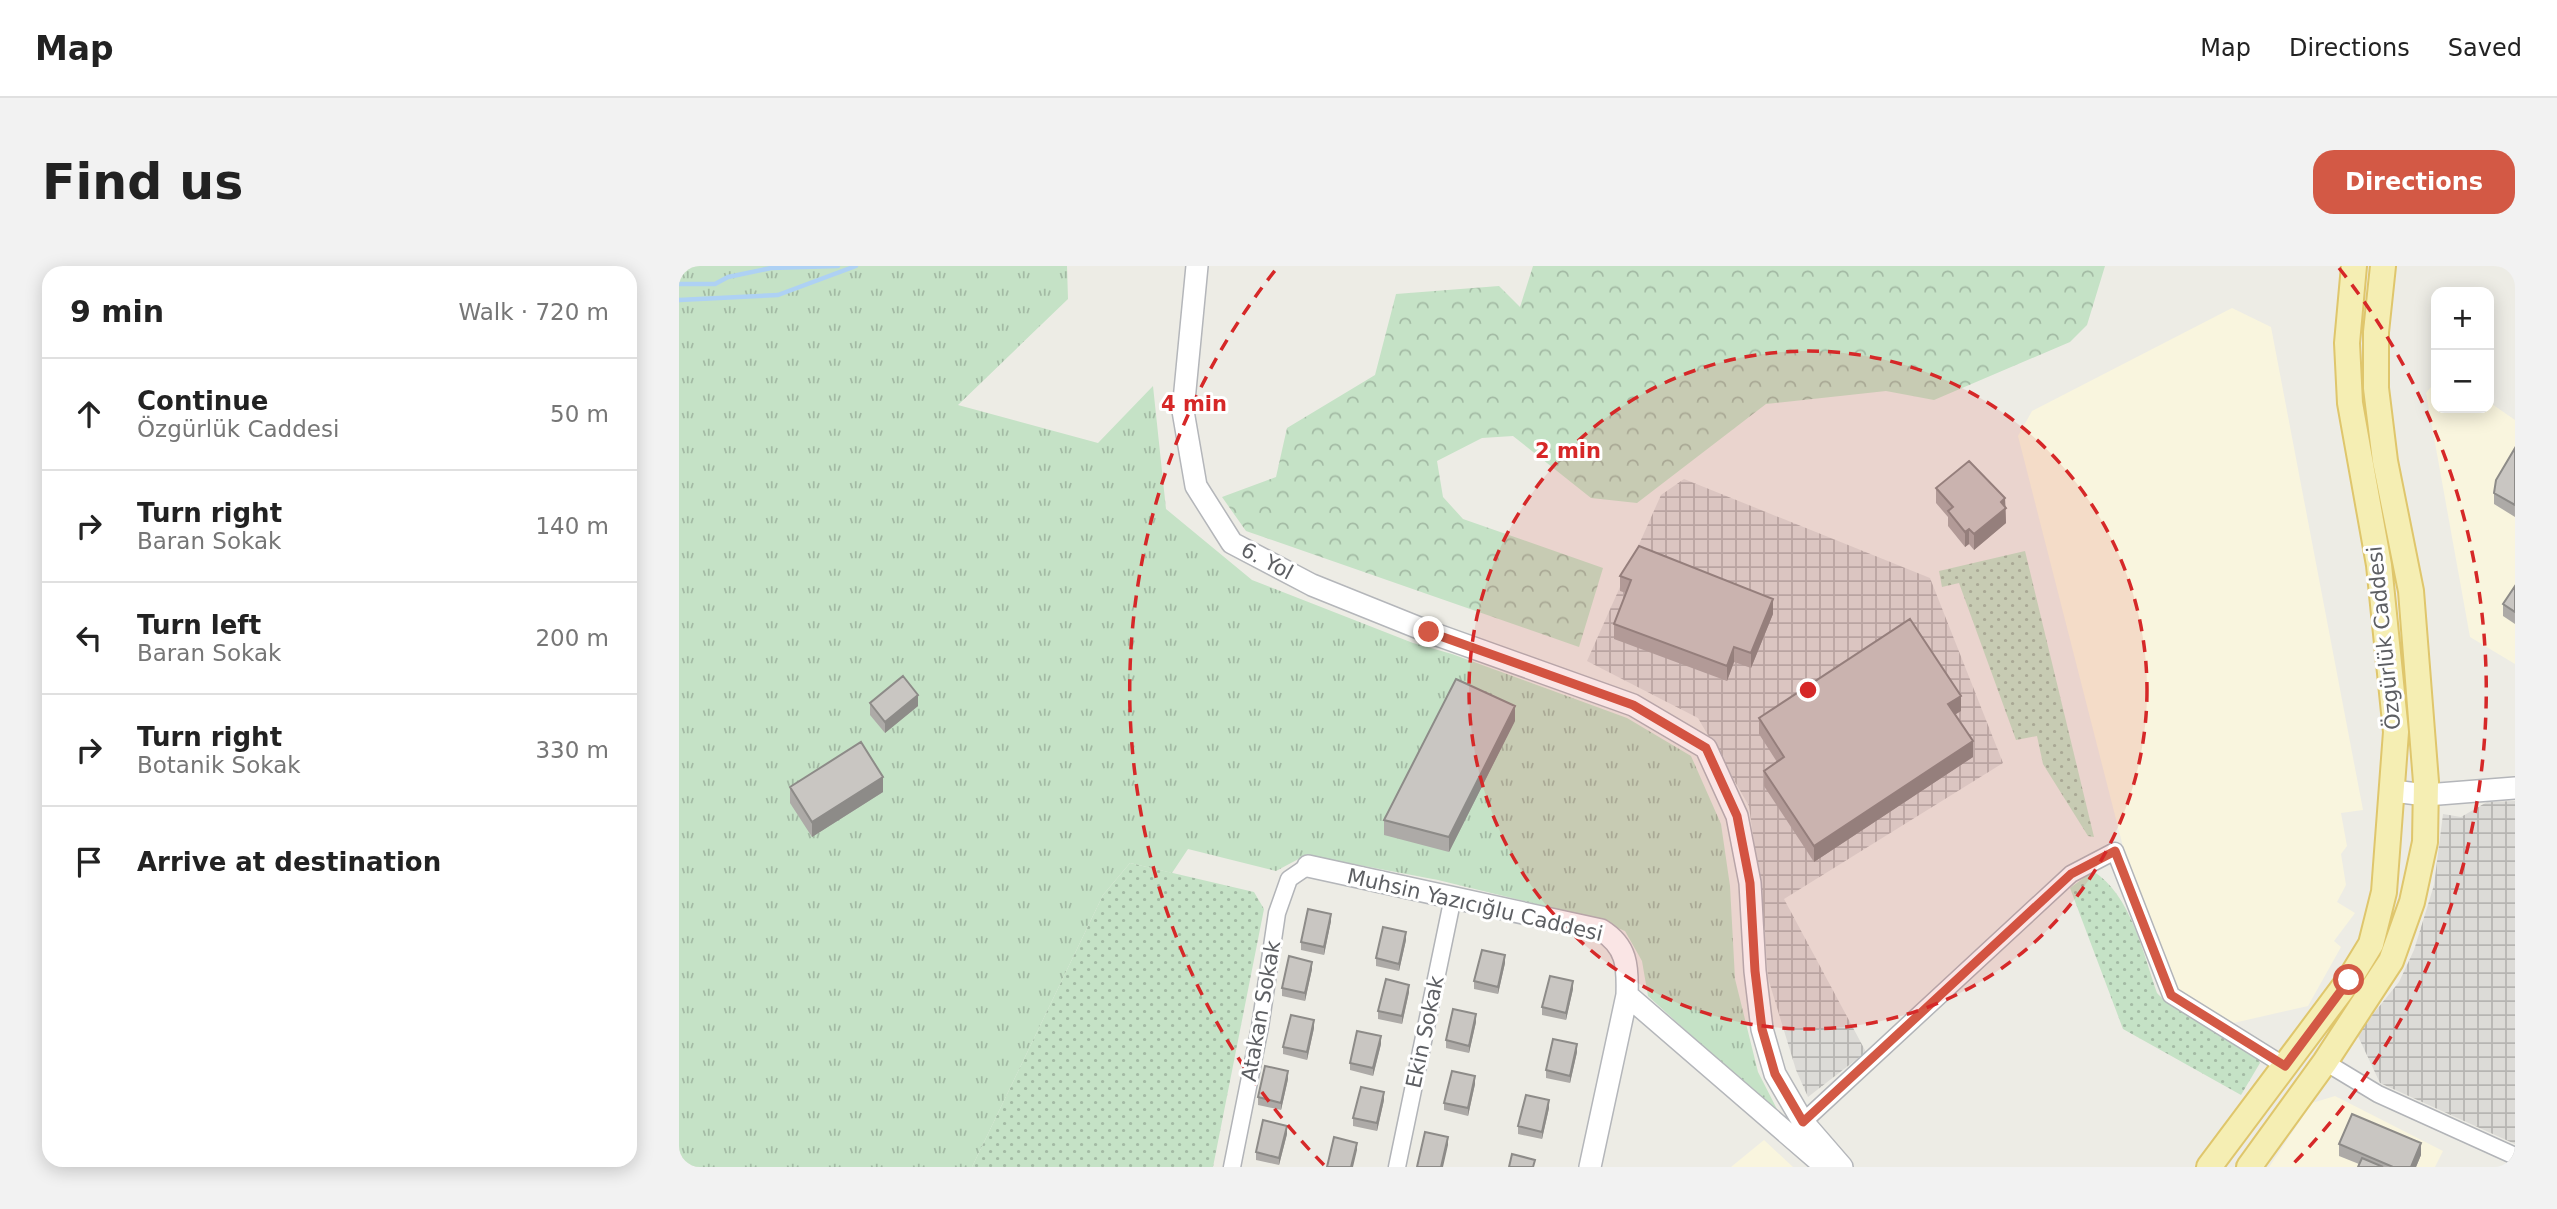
<!DOCTYPE html>
<html lang="en">
<head>
<meta charset="utf-8">
<style>
	:root { --surface:#fff; --page:#f2f2f2; --text:#222; --muted:#767676; --line:#e0e0e0; --accent:#d35945 }
	body { margin:0; font-family:"DejaVu Sans",sans-serif; background:var(--page); color:var(--text) }
	.controls { position:absolute; right:21px; top:21px; display:grid; overflow:hidden; border-radius:14px; box-shadow:0 4px 18px #0003 }
	.controls button { width:63px; height:63px; display:grid; place-items:center; padding:0; border:0; border-bottom:2px solid var(--line); background:var(--surface); color:var(--text); font:35px sans-serif }
	.stop { position:absolute; width:21px; height:21px; margin:-16px; border:5px solid #d35945; border-radius:50%; background:#fff }
	.stop.end { background:#d35945; border-color:#fff; box-shadow:0 2px 7px #0008 }
	.list { margin:0; padding:0; list-style:none }
	h2 { display:flex; justify-content:space-between; align-items:center; height:91px; margin:0; padding:0 28px; font-size:30px }
	h2 small { font-size:23px; font-weight:400; color:var(--muted) }
	.list li { display:grid; grid-template-columns:46px 1fr auto; gap:21px; align-items:center; box-sizing:border-box; height:112px; padding:0 28px; border-top:2px solid var(--line) }
	.list b { display:block; font-size:26px; white-space:nowrap }
	.list p { margin:0; font-size:23px; white-space:nowrap; color:var(--muted) }
	.list em { font-size:23px; font-style:normal; color:var(--muted) }
	.icon { flex:none; width:38px; height:38px; fill:none; stroke:currentColor; stroke-width:2; stroke-linecap:round; stroke-linejoin:round }
	.map { position:relative; flex:none; width:1836px; height:901px; overflow:hidden; border-radius:21px }
	header { display:flex; align-items:center; gap:42px; box-sizing:border-box; height:98px; padding:0 35px; background:var(--surface); border-bottom:2px solid var(--line) }
	header strong { font-size:33px }
	nav { display:flex; gap:38px; margin-inline-start:auto; font-size:24px }
	.intro { display:flex; align-items:center; justify-content:space-between; box-sizing:border-box; height:168px; padding:0 42px }
	h1 { margin:0; font-size:49px }
	.button { padding:18px 32px; border-radius:21px; background:var(--accent); color:#fff; font-size:24px; font-weight:700 }
	main { display:flex; gap:42px; padding:0 42px }
	aside { flex:1; background:var(--surface); border-radius:21px; box-shadow:0 4px 18px #0003 }
	.map>svg:first-child { display:block }
</style>
</head>
<body>
<header>
<strong>Map</strong>
<nav><a>Map</a><a>Directions</a><a>Saved</a></nav>
</header>
<div class="intro"><h1>Find us</h1><a class="button">Directions</a></div>
<main>
<aside>
<h2>9 min<small>Walk · 720 m</small></h2>
<ul class="list">
<li><svg class="icon" aria-label="ahead" viewBox="0 0 24 24"><path d="M12 20V5M6 11l6-6 6 6"/></svg><div><b>Continue</b><p>Özgürlük Caddesi</p></div><em>50 m</em></li>
<li><svg class="icon" aria-label="right" viewBox="0 0 24 24"><path d="M7 20v-9h11M14 6l5 5-5 5"/></svg><div><b>Turn right</b><p>Baran Sokak</p></div><em>140 m</em></li>
<li><svg class="icon" aria-label="left" viewBox="0 0 24 24"><path d="M17 20v-9H6M10 6l-5 5 5 5"/></svg><div><b>Turn left</b><p>Baran Sokak</p></div><em>200 m</em></li>
<li><svg class="icon" aria-label="right" viewBox="0 0 24 24"><path d="M7 20v-9h11M14 6l5 5-5 5"/></svg><div><b>Turn right</b><p>Botanik Sokak</p></div><em>330 m</em></li>
<li><svg class="icon" aria-label="arrive" viewBox="0 0 24 24"><path d="M6 21V4h12l-3 4 3 4H6"/></svg><div><b>Arrive at destination</b></div></li>
</ul>
</aside>
<div class="map">
<svg width="1836" height="901" viewBox="0 0 1836 901">
	<defs>
		<pattern id="industrial-grid" width="8" height="8" patternUnits="userSpaceOnUse" patternTransform="scale(1.75)"><rect width="8" height="8" fill="#dcdbd7"/><path d="M0 4h8M4 0v8" fill="none" stroke="#b6b5b2"/></pattern>
		<pattern id="grass-tufts" width="24" height="20" patternUnits="userSpaceOnUse" patternTransform="scale(1.75)"><rect width="24" height="20" fill="#c5e2c6"/><path d="M3 7l-1-3M5 7V3M7 7l1-3M15 17l-1-3M17 17v-4M19 17l1-3" fill="none" stroke="#a3baa4"/></pattern>
		<pattern id="forest-crowns" width="20" height="18" patternUnits="userSpaceOnUse" patternTransform="scale(1.75)"><rect width="20" height="18" fill="#c5e2c6"/><path d="M2 6a3 3 0 1 1 6 0M12 15a3 3 0 1 1 6 0" fill="none" stroke="#a3baa4"/></pattern>
		<pattern id="park-dots" width="8" height="8" patternUnits="userSpaceOnUse" patternTransform="scale(1.75)"><rect width="8" height="8" fill="#c5e2c6"/><path d="M2 2h.1M6 6h.1" fill="none" stroke="#a3baa4" stroke-width="1.8" stroke-linecap="round"/></pattern>
	</defs>
	<rect width="100%" height="100%" fill="#edece5"/>
	<path fill="#f9f5de" d="M1553 42 1592 61 1684 544 1662 547 1668 580 1662 588 1667 619 1658 636 1676 647 1655 675 1662 681 1629 740 1550 758 1502 729 1495 721 1451 608 1339 170 1353 145Z
		M1757 115V142H1810V136L1836 154V398L1791 371 1747 127Z
		M1656 830 1764 885 1756 901H1590L1633 837Z
		M1085 874 1114 901H1052Z"/>
	<path fill="url(#industrial-grid)" d="M1005 213 1251 312 1324 497 1105 633 1187 786 1129 831 1117 804 1089 712 1084 646 1070 540 1019 452 908 395 982 229Z
		M1836 535V878L1701 817 1678 768 1720 716 1735 684 1755 619 1764 548 1782 551 1808 536Z"/>
	<path fill="url(#grass-tufts)" d="M0 0H388L389 33 279 139 419 177 474 120 487 243 573 314 734 377 773 388 948 452 1012 490 1042 558 1051 620 1056 713 1079 806 1102 851 969 730 963 695 946 665 914 652 759 614 627 589 597 605 509 583 493 607 451 597 424 629 293 901H0Z"/>
	<path fill="url(#forest-crowns)" d="M854 0H1426L1408 59 1391 76 1255 134 1207 125 1087 138 958 237 912 232 834 170 803 172 758 195 764 231 784 253 924 302 900 381 567 265 543 231 597 211 608 162 696 109 717 28 820 20 841 41Z"/>
	<path fill="url(#park-dots)" d="M1346 285 1415 571 1409 570 1364 498 1358 470 1337 474 1280 317 1263 321 1260 305Z
		M451 597 575 626 585 643 534 901H293L424 629Z
		M1414 605C1452 629 1464 687 1478 727L1487 736 1579 791 1581 797 1562 829 1444 763 1391 622Z"/>
	<g fill="none" stroke-linecap="round" stroke-linejoin="round">
		<path stroke="#aed1f4" stroke-width="4.5" d="M0 18H36L49 11 92 2 159 0
			M0 34 99 29 177 0"/>
		<g stroke="#b2b4b8" stroke-width="19">
			<path id="street" d="M1646 796 1699 828 1836 890
				M1124 856 1392 608 1436 585 1492 729 1606 800
				M553 901 581 761 598 647 610 613 629 600
				M718 901 774 631"/>
		</g>
		<g stroke="#b4b6ba" stroke-width="24">
			<path id="secondary" d="M518 0 504 145 517 220 553 277 633 319 750 366 954 439 1027 482 1058 550 1071 617 1076 705 1083 763 1096 808 1124 856 1163 901
				M1714 525 1747 529 1836 522
				M629 600 922 664C948 680 949 700 948 729L1147 901
				M911 901 948 729"/>
		</g>
		<g stroke="#dfc66c" stroke-width="28">
			<path id="primary" d="M1530 901 1670 714 1692 678 1705 626 1717 466 1700 299 1671 137 1668 77 1675 0
				M1570 901 1646 796 1712 695 1733 636 1746 576 1747 516 1732 325 1706 195 1697 122V66L1704 0"/>
		</g>
		<use href="#street" stroke="#fff" stroke-width="16"/>
		<use href="#secondary" stroke="#fff" stroke-width="21"/>
		<use href="#primary" stroke="#f5eeb3" stroke-width="24"/>
	</g>
	<path fill="#adaaa7" d="M1836 182V251L1815 238V227Z
		M1257 222 1326 232 1327 257 1295 284 1290 278 1286 281 1269 260V251L1257 237Z
		M941 310 1094 348 1072 402 1055 396 1048 415 935 373V358L947 327 941 325Z
		M1836 320V358L1824 350V338Z
		M191 437 239 440 206 467 191 449Z
		M1282 445 1276 448 1294 491 1135 596 1085 520V505L1098 496 1080 468V452Z
		M836 455 770 586 705 569V554Z
		M111 521 204 526 133 571 111 537Z
		M652 655 645 689 622 684V676Z
		M727 674 720 705 697 700V692Z
		M826 697 819 728 795 723V715Z
		M633 703 626 735 603 730V722Z
		M894 723 887 754 863 749V741Z
		M730 726 723 758 699 753V745Z
		M797 756 790 787 767 782V774Z
		M635 762 628 794 604 788V781Z
		M702 778 694 810 671 804V797Z
		M898 786 891 817 867 812V804Z
		M609 813 602 844 579 839V831Z
		M796 818 789 850 765 844V837Z
		M705 834 698 865 674 860V852Z
		M870 842 863 873 839 868V860Z
		M608 868 600 899 577 894V886Z
		M1660 878 1742 889 1737 901H1679L1680 898 1660 890Z"/>
	<path fill="#8d8b88" d="M1326 232 1327 257 1295 284V268L1322 236Z
		M1290 263V278L1286 281V266Z
		M1094 333V348L1072 402V387Z
		M1055 381V396L1048 415V400Z
		M239 429V440L206 467V456Z
		M1282 430V445L1269 453V438Z
		M836 440V455L770 586V571Z
		M1294 475V491L1135 596V580Z
		M204 511V526L133 571V556Z
		M652 648V655L645 689V681Z
		M727 666V674L720 705V698Z
		M826 689V697L819 728V721Z
		M633 696V703L626 735V727Z
		M894 715V723L887 754V747Z
		M730 719V726L723 758V750Z
		M797 748V756L790 787V780Z
		M635 754V762L628 794V786Z
		M702 770V778L694 810V802Z
		M898 778V786L891 817V810Z
		M609 805V813L602 844V837Z
		M796 810V818L789 850V842Z
		M705 826V834L698 865V857Z
		M870 834V842L863 873V866Z
		M608 860V868L600 899V892Z
		M769 871V879L764 901H762Z
		M678 877V884L674 901H672Z
		M1742 877V889L1737 901H1732Z"/>
	<path fill="#c9c6c2" stroke="#8d8b88" stroke-width="2" d="M1836 182V239L1815 227 1817 214Z
		M1290 195 1326 232 1322 236 1327 242 1295 268 1290 263 1286 266 1269 245 1274 241 1257 222Z
		M960 280 1094 333 1072 387 1055 381 1048 400 935 358 952 314 941 310Z
		M1836 320V346L1824 338Z
		M1231 353 1282 430 1269 438 1294 475 1135 580 1085 505 1105 491 1080 452Z
		M224 410 239 429 206 456 191 437Z
		M777 413 836 440 770 571 705 554Z
		M182 476 204 511 133 556 111 521Z
		M629 643 652 648 645 681 622 676Z
		M704 661 727 666 720 698 697 692Z
		M803 684 826 689 819 721 795 715Z
		M610 690 633 696 626 727 603 722Z
		M871 710 894 715 887 747 863 741Z
		M707 713 730 719 723 750 699 745Z
		M774 743 797 748 790 780 767 774Z
		M612 749 635 754 628 786 604 781Z
		M678 765 702 770 694 802 671 797Z
		M874 773 898 778 891 810 867 804Z
		M586 800 609 805 602 837 579 831Z
		M773 805 796 810 789 842 765 837Z
		M682 821 705 826 698 857 674 852Z
		M847 829 870 834 863 866 839 860Z
		M1673 848 1742 877 1732 901H1714L1660 878Z
		M584 854 608 860 600 892 577 886Z
		M746 866 769 871 762 901H738Z
		M655 871 678 877 672 901H648Z
		M833 888 856 894 854 901H830Z
		M1683 892 1704 901H1679Z"/>
	<g fill="none" stroke-linecap="round" stroke-linejoin="round">
		<path stroke="#d35945" stroke-width="9" d="M750 366 954 439 1027 482 1058 550 1071 617 1076 705 1083 763 1096 808 1124 856 1392 608 1436 585 1492 729 1606 800 1670 714"/>
	</g>
	<circle cx="1129" cy="424" r="339" fill="#d62828" fill-opacity=".12"/>
	<g fill="none" stroke="#d62828" stroke-width="3.5" stroke-dasharray="12 9">
		<circle cx="1129" cy="424" r="339"/>
		<path d="M645 899A678 678 0 0 1 598 2M1660 2A678 678 0 0 1 1613 899"/>
	</g>
	<g text-anchor="middle" stroke-width="6" stroke-linejoin="round" paint-order="stroke">
		<g font-size="21" fill="#5d5f63" stroke="#fff">
			<text transform="translate(588 295) rotate(28)" y="7">6. Yol</text>
			<text transform="translate(1705 372) rotate(-96)" y="7">Özgürlük Caddesi</text>
			<text transform="translate(796 639) rotate(13)" y="7">Muhsin Yazıcığlu Caddesi</text>
			<text transform="translate(582 745) rotate(-80)" y="7">Atakan Sokak</text>
			<text transform="translate(746 766) rotate(-78)" y="7">Ekin Sokak</text>
		</g>
	</g>
	<circle cx="1129" cy="424" r="10" fill="#d62828" stroke="#fff" stroke-width="3.5"/>
	<g font-size="21" text-anchor="middle" font-weight="bold" fill="#d62828" stroke="#fff" stroke-width="6" stroke-linejoin="round" paint-order="stroke">
		<text x="515" y="145">4 min</text>
		<text x="889" y="192">2 min</text>
	</g>
</svg>
<div class="controls">
<button>+</button>
<button>−</button>
</div>
<div class="stop" style="left:1670px;top:714px"></div>
<div class="stop end" style="left:750px;top:366px"></div>
</div>
</main>
</body>
</html>
